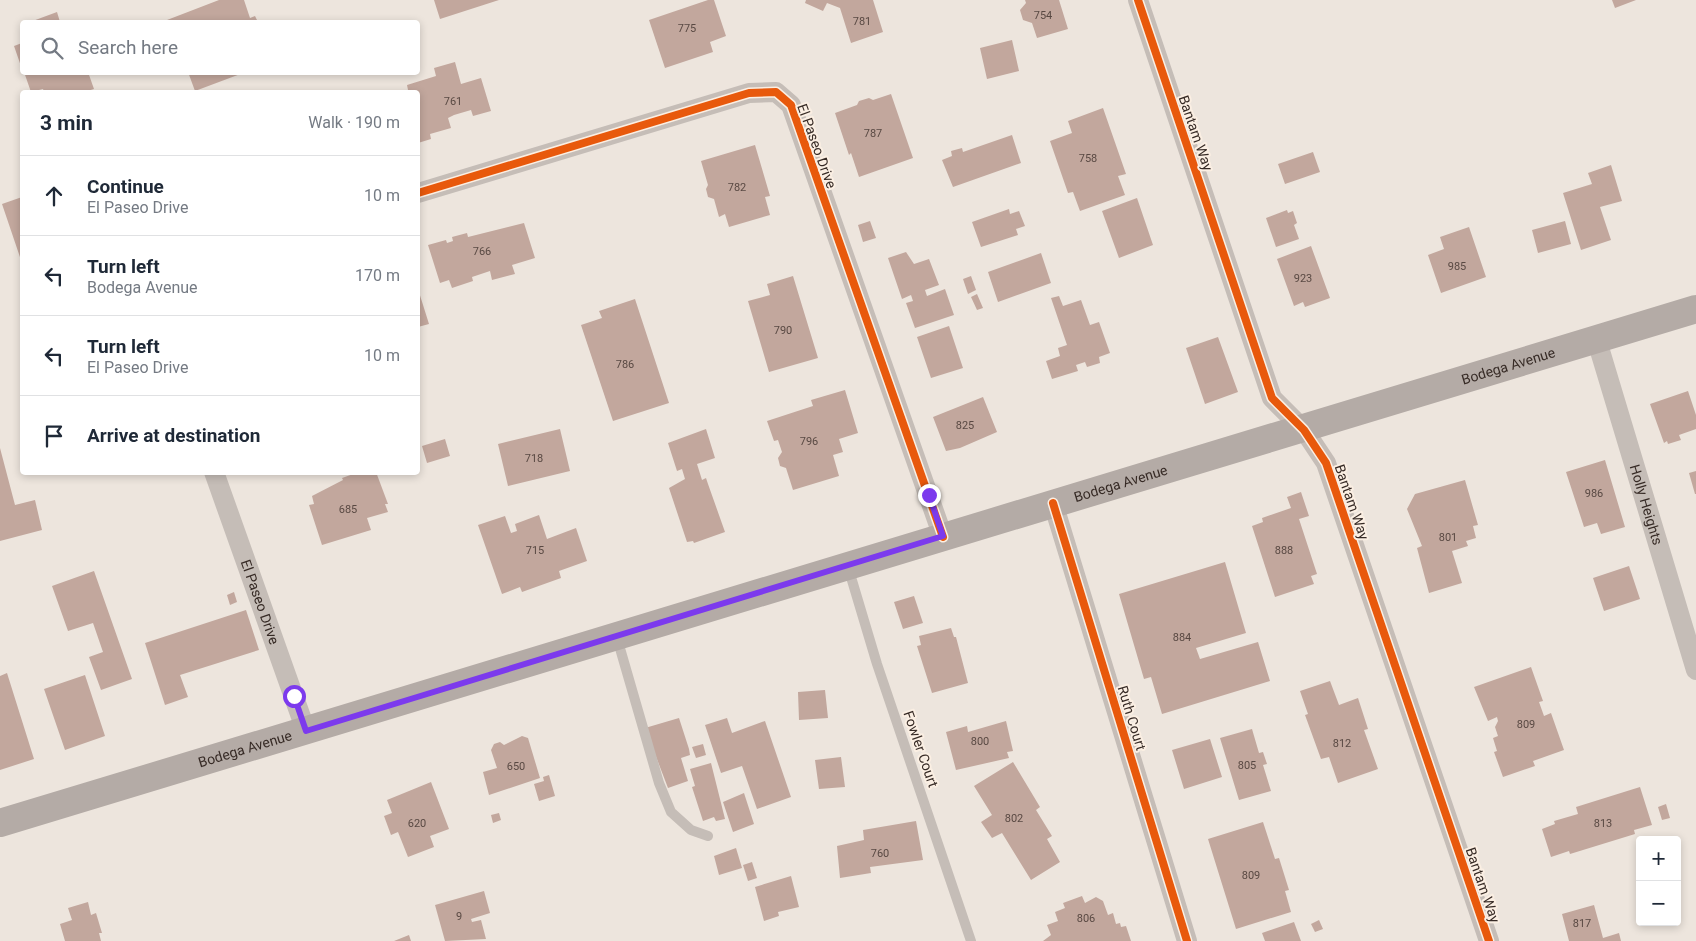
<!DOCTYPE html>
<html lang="en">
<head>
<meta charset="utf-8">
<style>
	:root { --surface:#fff; --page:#f6f6f7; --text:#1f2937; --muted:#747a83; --line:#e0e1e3 }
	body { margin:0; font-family:Roboto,sans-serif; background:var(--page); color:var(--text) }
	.controls { position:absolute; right:15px; bottom:15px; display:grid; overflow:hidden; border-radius:5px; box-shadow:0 2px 8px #0003 }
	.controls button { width:45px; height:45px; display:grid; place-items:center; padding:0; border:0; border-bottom:1px solid var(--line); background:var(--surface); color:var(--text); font:25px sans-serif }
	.stop { position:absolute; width:15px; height:15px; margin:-11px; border:4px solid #7c3aed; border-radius:50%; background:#fff }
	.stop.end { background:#7c3aed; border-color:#fff; box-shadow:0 1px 5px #0008 }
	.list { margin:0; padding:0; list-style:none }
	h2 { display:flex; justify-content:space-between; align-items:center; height:65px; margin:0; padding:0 20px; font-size:21px }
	h2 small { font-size:16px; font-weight:400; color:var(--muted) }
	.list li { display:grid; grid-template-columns:32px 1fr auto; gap:15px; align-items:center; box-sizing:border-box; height:80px; padding:0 20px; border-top:1px solid var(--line) }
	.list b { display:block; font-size:19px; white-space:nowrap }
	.list p { margin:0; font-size:16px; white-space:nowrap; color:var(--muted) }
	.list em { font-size:16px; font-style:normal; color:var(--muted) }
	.icon { flex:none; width:28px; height:28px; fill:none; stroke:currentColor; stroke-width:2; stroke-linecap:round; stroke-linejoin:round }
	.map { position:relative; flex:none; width:1696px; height:941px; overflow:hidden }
	.search { position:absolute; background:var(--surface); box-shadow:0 2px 8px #0003; left:20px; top:20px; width:400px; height:55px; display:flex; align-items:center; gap:12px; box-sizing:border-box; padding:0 18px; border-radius:5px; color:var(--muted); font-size:19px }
	.panel { position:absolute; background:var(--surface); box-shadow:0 2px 8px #0003; left:20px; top:90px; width:400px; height:385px; border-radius:5px }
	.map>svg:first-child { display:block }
</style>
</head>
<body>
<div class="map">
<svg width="1696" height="941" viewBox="0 0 1696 941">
	<rect width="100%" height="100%" fill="#ede5dd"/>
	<path fill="#c2a79d" d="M219 0H244L250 18 255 16 258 22H168L167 20Z
		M434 0H499L440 19Z
		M708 0H714L726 36 710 42 713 52 665 68 649 20Z
		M806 0H873L883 32 851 43 840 8 827 3 823 11 805 3Z
		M1025 0H1059L1068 29 1037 38 1032 23 1023 20 1020 10 1026 3Z
		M1612 0H1636L1615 8Z
		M57 12 60 22H30Z
		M1012 40 1019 71 987 79 980 48Z
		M22 43V69L14 46Z
		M455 62 461 84 481 78 491 111 473 116 471 110 454 115 448 118 451 128 430 134 431 139 418 143V92H400L408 90 407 85 436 76 434 68Z
		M24 72H88L94 89 84 92H44L43 89 31 92Z
		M188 72H243V73L195 91Z
		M891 94 913 158 859 177 851 153 849 155 835 113 857 105 859 101 869 98 873 100Z
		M1103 108 1126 174 1118 176 1125 195 1080 211 1073 192 1068 193 1050 141 1072 133 1068 121Z
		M1012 135 1021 163 953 187 942 160 952 156 951 151 962 148 963 152Z
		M755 145 770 196 765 197 770 215 729 227 725 214 719 217 714 199 708 197 706 189 708 185 701 161Z
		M1313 152 1320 172 1285 184 1278 164Z
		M1611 165 1622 201 1600 207 1611 240 1581 250 1563 193 1592 184 1588 173Z
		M22 197V263L2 204Z
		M1137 198 1153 245 1119 258 1102 211Z
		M1009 209 1010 214 1019 211 1025 226 1016 229 1018 235 981 247 972 222Z
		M1287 210 1288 213 1293 211 1297 223 1294 225 1299 239 1276 247 1266 218Z
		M870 221 876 238 863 242 858 225Z
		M1565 221 1571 244 1538 253 1532 230Z
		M524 223 535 258 512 265 515 274 492 280 490 271 472 277 473 281 452 288 449 280 440 283 428 245 446 240 447 243 453 241 452 237 467 233 468 237Z
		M1469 227 1486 277 1441 293 1428 255 1444 249 1440 237Z
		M1311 246 1330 298 1305 307 1303 302 1294 306 1277 259Z
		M906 252 914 264 929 259 939 285 925 290 927 296 945 289 954 315 915 328 906 303 913 301 911 295 902 299 888 258Z
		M1041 253 1051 283 998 302 988 272Z
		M793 276 818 358 769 372 748 301 770 295 767 284Z
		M971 276 976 290 968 294 963 279Z
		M418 289 429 324 418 327Z
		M977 294 983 308 977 310 971 297Z
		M1059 296 1063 306 1081 300 1090 325 1099 322 1110 353 1099 357 1100 363 1087 367 1085 362 1076 365 1078 371 1052 379 1046 361 1060 356 1058 348 1067 345 1051 298Z
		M635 299 669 403 613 421 581 325 602 318 599 311Z
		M949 326 963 368 931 378 917 337Z
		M1218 337 1238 392 1205 404 1186 348Z
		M845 390 858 433 839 439 843 452 833 455 839 476 793 490 786 468 780 466 778 458 782 452 778 440 774 441 767 421 813 406 811 400Z
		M1688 391 1696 415V429L1679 435 1681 440 1668 444 1667 441 1664 443 1650 404Z
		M983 397 997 432 960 448 946 451 933 417Z
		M560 429 570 471 508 486 498 444Z
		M706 429 715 458 697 464 702 480 706 478 708 484 725 532 694 543 693 541 687 542 669 488 685 479 682 469 677 471 668 443Z
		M445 439 450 456 427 463 422 446Z
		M0 448 15 505 35 500 42 530 0 541Z
		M1605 460 1625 527 1601 534 1597 523 1584 527 1566 472Z
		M1696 471V494H1695L1689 473Z
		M359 472H376L388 504H385L388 512 367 518 371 530 322 545 309 505 314 504 312 496 343 480 342 478Z
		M1465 480 1478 525 1473 526 1476 538 1466 541 1468 546 1452 551 1462 583 1429 593 1417 548 1422 546 1407 509 1415 494Z
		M1301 492 1309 516 1299 519 1317 574 1311 576 1314 584 1275 597 1252 526 1263 522 1262 518 1291 508 1287 497Z
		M539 515 547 539 576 528 587 561 559 571 561 578 522 592 520 587 502 594 478 525 505 516 511 533 517 531 515 524Z
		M1225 562 1246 633 1196 648 1200 659 1258 642 1270 681 1162 714 1151 677 1144 679 1119 594Z
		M1629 566 1640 599 1604 611 1593 578Z
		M94 571 132 679 101 690 89 657 103 652 93 623 68 631 52 586Z
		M234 592 237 602 230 605 227 595Z
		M914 596 923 623 903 629 894 602Z
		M246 610 259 650 180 675 188 697 165 705 145 643Z
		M951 628 954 637H956L968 683 932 693 917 646 921 645 919 636Z
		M1531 667 1543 701 1539 702 1544 716 1551 713 1564 750 1533 761 1535 766 1503 777 1494 752 1497 751 1493 738 1498 736 1495 727 1498 721 1497 717 1488 721 1474 687Z
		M7 673 34 759 0 770V676Z
		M85 675 105 736 65 750 44 689Z
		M1330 681 1339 705 1358 698 1368 729 1364 730 1378 769 1338 783 1329 757 1321 759 1305 715 1308 714 1300 691Z
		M825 690 828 718 799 720 798 692Z
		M679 718 689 749 690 755 681 758 688 781 668 788 645 728Z
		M727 718 732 733 765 721 791 797 757 809 742 766 721 773 705 725Z
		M1006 721 1013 751 1007 752 1009 758 956 770 946 732 967 726 968 732Z
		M1252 729 1259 753 1263 752 1267 764 1263 765 1271 791 1239 800 1220 738Z
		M522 736 528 738 540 778 489 795 483 772 497 768 491 750 494 744 500 742 504 745Z
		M1210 739 1222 777 1184 789 1172 750Z
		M703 744 706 755 696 758 692 747Z
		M841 757 845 787 819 789 815 760Z
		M1013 762 1040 807 1036 810 1052 836 1047 839 1060 862 1031 880 1002 833 992 838 981 822 992 815 974 786Z
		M711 763 725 819 716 821 714 817 703 821 692 787 695 786 690 769Z
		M549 775 555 796 539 801 534 784 544 781 543 777Z
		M431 782 449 829 430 836 434 847 408 857 398 832 391 835 384 816 392 813 387 800Z
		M1640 787 1652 825 1634 830 1635 834 1570 854 1569 851 1551 857 1542 829 1555 824 1554 821 1578 814 1576 807Z
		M744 793 754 824 733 832 723 802Z
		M1666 804 1670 818 1662 820 1658 807Z
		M499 813 501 820 493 823 491 815Z
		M916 821 923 860 870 867 871 873 840 878 837 846 864 840 863 830Z
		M1263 822 1275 859 1279 858 1289 890 1285 891 1291 912 1236 929 1208 839Z
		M736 848 742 868 719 875 714 856Z
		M752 862 757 878 748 881 743 865Z
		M791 876 799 907 778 912 779 916 764 921 755 887Z
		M484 891 490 913 471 919 472 922 481 920 486 939 445 941 435 905Z
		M1082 896 1085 903 1096 897 1103 901 1108 915 1113 913 1116 924 1120 923 1121 927 1126 926 1131 941H1043L1051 935 1047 925 1058 921 1055 912 1065 908 1063 903Z
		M88 902 91 915 96 913 102 933H99L101 941H65L60 924 72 920 68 908Z
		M1594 905 1603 938 1619 933 1621 941H1569L1562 914Z
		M1319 920 1323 929 1315 932 1311 924Z
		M1294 922 1301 941H1265L1262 933Z
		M409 935 411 941H394Z"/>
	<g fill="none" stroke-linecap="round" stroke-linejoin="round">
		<path stroke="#c5bdb7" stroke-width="10" d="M848 567 877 664 971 941
			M617 638 659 783 671 812 691 830 708 836"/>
		<g stroke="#c5bdb7" stroke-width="20">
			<path d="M1138 0 1272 398 1304 430 1326 463 1489 941"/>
			<path d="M418 193 749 93 776 92 791 105 943 537"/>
			<path id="s1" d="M1597 341 1696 670"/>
			<path id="s2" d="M214 472 306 731"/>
			<path d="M1053 503 1187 941"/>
		</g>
		<path stroke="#b4aba6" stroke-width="28" id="s3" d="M0 823 1696 309"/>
		<g stroke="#fbefe3" stroke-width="11">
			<path id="cycleway" d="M1138 0 1272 398 1304 430 1326 463 1489 941
				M418 193 749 93 776 92 791 105 943 537
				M1053 503 1187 941"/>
		</g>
		<use href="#cycleway" stroke="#e8590c" stroke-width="8"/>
	</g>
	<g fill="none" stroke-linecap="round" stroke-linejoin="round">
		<path stroke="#7c3aed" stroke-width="6" d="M294 696 306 731 943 536 929 495"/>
	</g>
	<g text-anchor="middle" stroke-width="4" stroke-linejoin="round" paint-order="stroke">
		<g font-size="11" fill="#594943">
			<text x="1043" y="19">754</text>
			<text x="862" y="25">781</text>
			<text x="687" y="32">775</text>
			<text x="453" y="105">761</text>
			<text x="873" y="137">787</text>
			<text x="1088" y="162">758</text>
			<text x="737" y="191">782</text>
			<text x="482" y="255">766</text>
			<text x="1457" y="270">985</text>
			<text x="1303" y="282">923</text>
			<text x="783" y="334">790</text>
			<text x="625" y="368">786</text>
			<text x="965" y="429">825</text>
			<text x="809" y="445">796</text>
			<text x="534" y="462">718</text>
			<text x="1594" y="497">986</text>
			<text x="348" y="513">685</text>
			<text x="1448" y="541">801</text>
			<text x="535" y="554">715</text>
			<text x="1284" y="554">888</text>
			<text x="1182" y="641">884</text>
			<text x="1526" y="728">809</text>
			<text x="980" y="745">800</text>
			<text x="1342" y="747">812</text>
			<text x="1247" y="769">805</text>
			<text x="516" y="770">650</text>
			<text x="1014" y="822">802</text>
			<text x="417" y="827">620</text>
			<text x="1603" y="827">813</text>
			<text x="880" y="857">760</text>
			<text x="1251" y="879">809</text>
			<text x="459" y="920">9</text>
			<text x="1086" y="922">806</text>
			<text x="1582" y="927">817</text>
		</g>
		<g font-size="14" fill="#362a25" stroke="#fbefe3">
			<text transform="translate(1196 133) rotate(71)" y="5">Bantam Way</text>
			<text transform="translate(817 146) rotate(70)" y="5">El Paseo Drive</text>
			<text dy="5" stroke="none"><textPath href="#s3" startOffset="1576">Bodega Avenue</textPath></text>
			<text dy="5" stroke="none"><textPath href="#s3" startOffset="1171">Bodega Avenue</textPath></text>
			<text transform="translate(1352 502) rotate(71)" y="5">Bantam Way</text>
			<text dy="5" stroke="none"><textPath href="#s1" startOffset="171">Holly Heights</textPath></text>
			<text dy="5" stroke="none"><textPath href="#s2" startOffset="138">El Paseo Drive</textPath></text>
			<text transform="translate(1132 718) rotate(73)" y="5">Ruth Court</text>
			<text transform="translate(921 749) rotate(71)" y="5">Fowler Court</text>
			<text dy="5" stroke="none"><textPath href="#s3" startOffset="256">Bodega Avenue</textPath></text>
			<text transform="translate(1483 885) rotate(71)" y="5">Bantam Way</text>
		</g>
	</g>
</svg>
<div class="controls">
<button>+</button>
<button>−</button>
</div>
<div class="stop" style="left:294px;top:696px"></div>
<div class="stop end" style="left:929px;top:495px"></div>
<div class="search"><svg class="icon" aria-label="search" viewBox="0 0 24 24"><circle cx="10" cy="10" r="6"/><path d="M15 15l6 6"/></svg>Search here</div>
<section class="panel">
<h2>3 min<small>Walk · 190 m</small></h2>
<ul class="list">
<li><svg class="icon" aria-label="ahead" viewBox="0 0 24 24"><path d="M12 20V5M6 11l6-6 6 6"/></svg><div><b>Continue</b><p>El Paseo Drive</p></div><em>10 m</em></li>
<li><svg class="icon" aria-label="left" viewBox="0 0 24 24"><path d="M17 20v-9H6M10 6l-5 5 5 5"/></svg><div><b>Turn left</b><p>Bodega Avenue</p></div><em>170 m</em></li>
<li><svg class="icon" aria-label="left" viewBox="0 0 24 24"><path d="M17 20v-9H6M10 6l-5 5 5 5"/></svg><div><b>Turn left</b><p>El Paseo Drive</p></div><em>10 m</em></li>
<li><svg class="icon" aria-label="arrive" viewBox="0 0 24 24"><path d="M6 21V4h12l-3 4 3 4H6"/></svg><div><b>Arrive at destination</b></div></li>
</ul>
</section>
</div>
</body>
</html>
